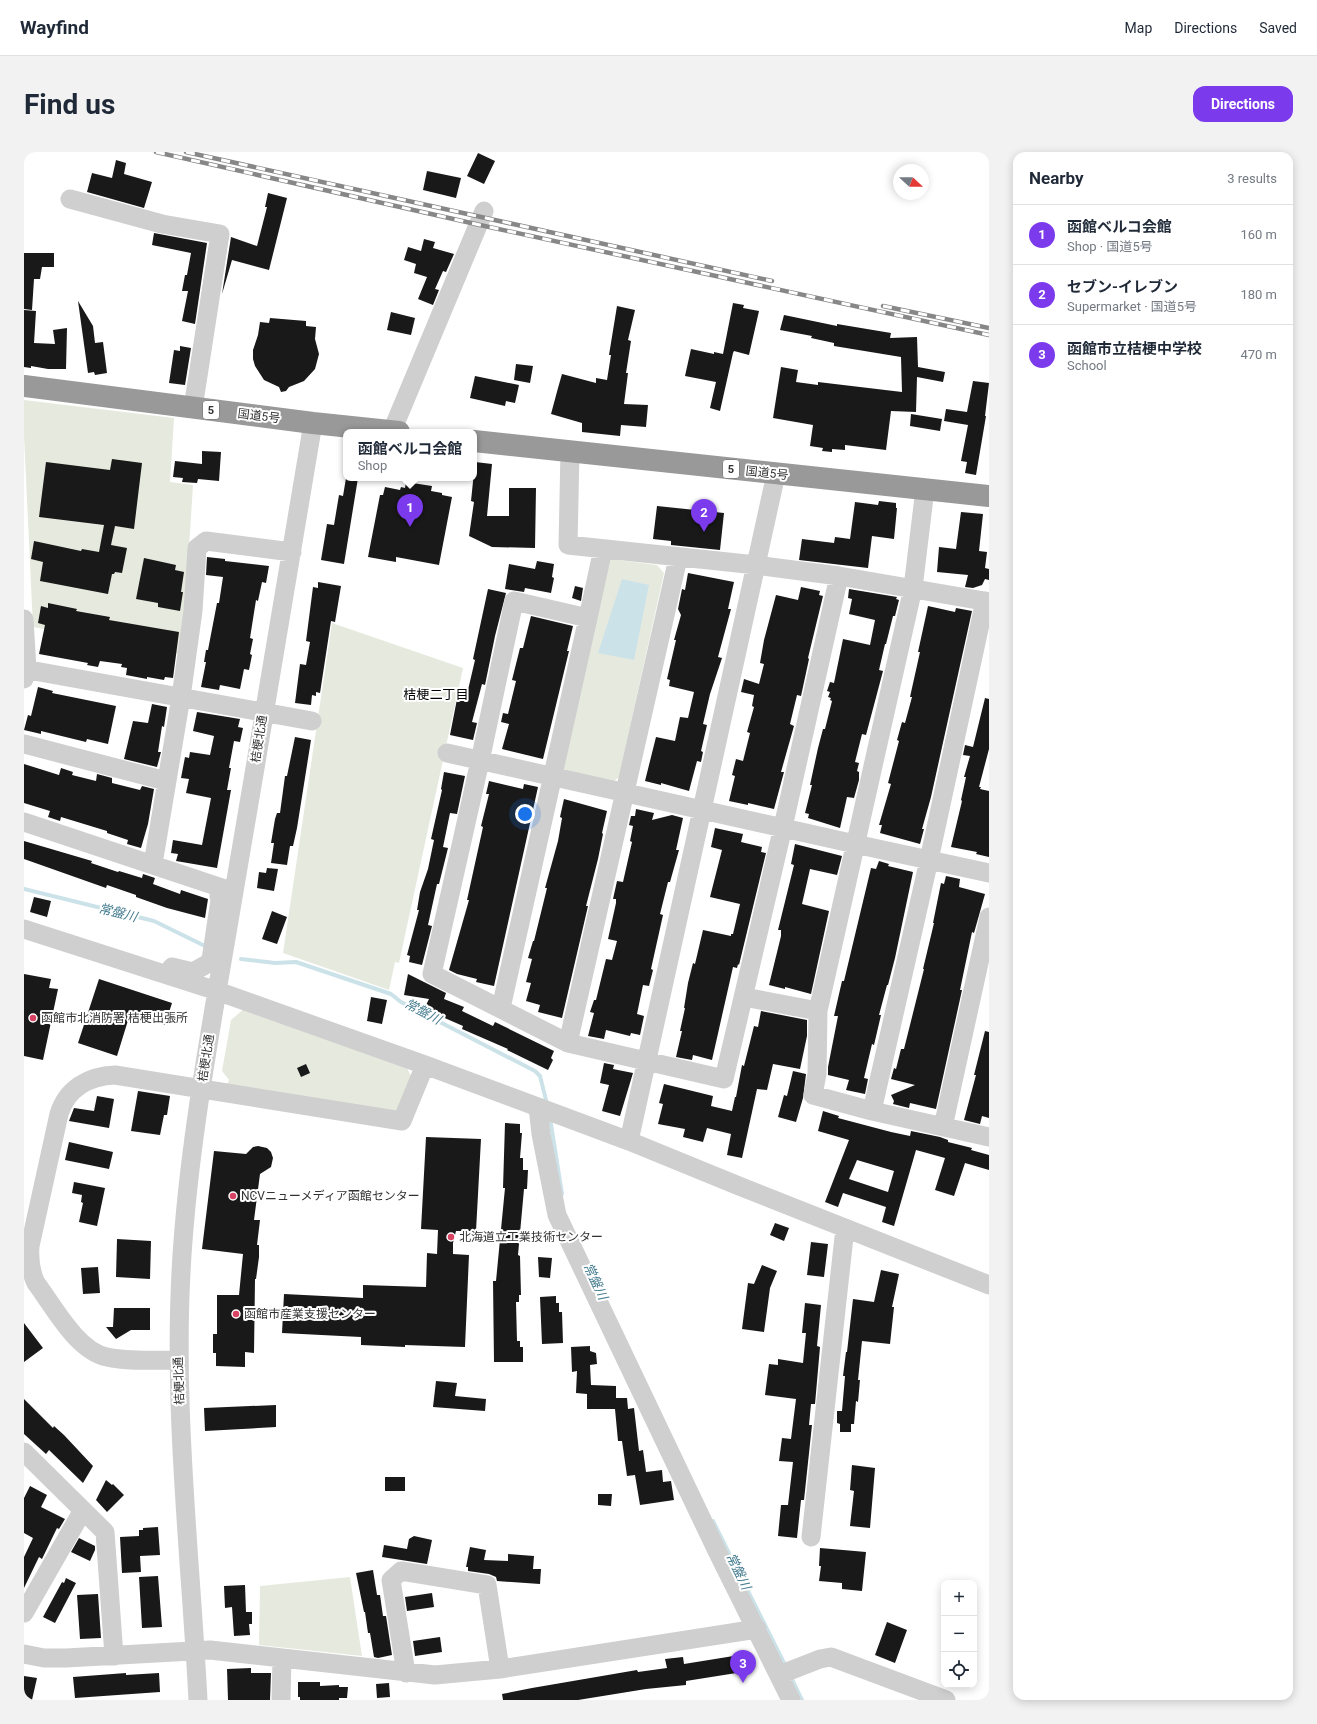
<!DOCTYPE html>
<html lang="en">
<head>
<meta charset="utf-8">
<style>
	:root { --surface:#fff; --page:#f2f2f3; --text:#1f2937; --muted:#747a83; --line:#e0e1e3; --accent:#7c3aed }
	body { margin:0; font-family:Roboto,"Noto Sans JP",sans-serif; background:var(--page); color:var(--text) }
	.controls { position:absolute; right:12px; bottom:12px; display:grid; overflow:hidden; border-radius:8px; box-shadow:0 2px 10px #0003 }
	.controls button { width:36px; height:36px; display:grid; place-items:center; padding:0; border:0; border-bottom:1px solid var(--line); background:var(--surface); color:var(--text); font:20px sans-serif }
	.compass { position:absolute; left:869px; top:12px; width:36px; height:36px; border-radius:50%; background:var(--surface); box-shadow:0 2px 10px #0003; rotate:112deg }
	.you { position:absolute; left:501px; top:662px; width:14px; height:14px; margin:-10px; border:3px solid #fff; border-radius:50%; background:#1a73e8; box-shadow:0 0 0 6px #1a73e833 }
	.badge { display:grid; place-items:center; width:26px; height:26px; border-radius:50%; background:var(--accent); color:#fff; font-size:13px; font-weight:700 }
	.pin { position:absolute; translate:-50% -33px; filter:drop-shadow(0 1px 2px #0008) }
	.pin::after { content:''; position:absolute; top:21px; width:14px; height:12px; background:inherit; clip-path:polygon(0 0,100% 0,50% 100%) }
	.popup { position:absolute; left:319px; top:277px; width:134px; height:52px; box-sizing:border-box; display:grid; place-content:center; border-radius:8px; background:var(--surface); filter:drop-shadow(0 1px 3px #0005); font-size:13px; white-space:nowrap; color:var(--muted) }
	.popup b { font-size:15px; color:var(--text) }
	.popup::after { content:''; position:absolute; left:50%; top:100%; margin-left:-8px; border:8px solid transparent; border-top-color:var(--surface) }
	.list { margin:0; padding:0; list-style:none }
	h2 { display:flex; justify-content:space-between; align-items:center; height:52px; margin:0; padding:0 16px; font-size:17px }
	h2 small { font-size:13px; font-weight:400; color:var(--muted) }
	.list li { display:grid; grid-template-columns:26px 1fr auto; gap:12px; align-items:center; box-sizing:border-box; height:60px; padding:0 16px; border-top:1px solid var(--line) }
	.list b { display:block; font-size:15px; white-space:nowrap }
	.list p { margin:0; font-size:13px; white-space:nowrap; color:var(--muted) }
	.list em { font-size:13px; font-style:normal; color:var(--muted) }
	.icon { flex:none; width:22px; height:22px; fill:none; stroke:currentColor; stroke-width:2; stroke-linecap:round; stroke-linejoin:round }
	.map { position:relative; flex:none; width:965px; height:1548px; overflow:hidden; border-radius:12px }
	header { display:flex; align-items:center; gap:24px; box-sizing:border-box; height:56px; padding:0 20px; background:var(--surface); border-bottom:1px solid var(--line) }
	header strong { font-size:19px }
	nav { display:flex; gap:22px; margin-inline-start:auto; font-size:14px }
	.intro { display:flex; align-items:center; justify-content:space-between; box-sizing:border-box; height:96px; padding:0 24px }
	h1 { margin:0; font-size:28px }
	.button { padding:10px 18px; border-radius:12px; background:var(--accent); color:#fff; font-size:14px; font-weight:700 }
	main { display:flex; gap:24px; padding:0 24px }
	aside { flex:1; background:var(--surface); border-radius:12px; box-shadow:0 2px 10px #0003 }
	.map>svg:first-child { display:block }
</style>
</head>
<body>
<header>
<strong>Wayfind</strong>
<nav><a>Map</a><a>Directions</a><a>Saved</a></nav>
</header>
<div class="intro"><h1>Find us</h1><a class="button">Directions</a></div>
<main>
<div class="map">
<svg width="965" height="1548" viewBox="0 0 965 1548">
	<rect width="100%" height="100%" fill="#fff"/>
	<path fill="#e6eade" d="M0 248 150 266 146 330 169 333 161 459 155 502 9 475 0 284Z
		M587 407 633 413 640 421 595 625 587 632 543 622 538 614 581 412Z
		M308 471 439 516 375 811 371 810 365 838 259 801Z
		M221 856 383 916 389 928 378 955 369 960 203 933 205 928 198 919 207 868Z
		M326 1425 338 1504 235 1493 236 1434Z"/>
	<path fill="#cce2e9" d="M598 427 625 433 610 508 574 501Z"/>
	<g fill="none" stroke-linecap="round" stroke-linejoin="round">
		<path stroke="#cce2e9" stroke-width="4" d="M0 737 130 769 183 795
			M217 807 251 811 272 810 367 842 377 850 511 919 516 924 523 952
			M526 966 538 1042
			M689 1369 762 1515
			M766 1523 778 1548"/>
	</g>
	<path fill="#191919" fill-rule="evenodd" d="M454 1 471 9 460 32 443 24Z
		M92 8 102 11 100 22 128 30 120 56 63 40 68 21 88 26Z
		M403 19 437 26 432 46 399 38Z
		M244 41 263 46 245 118 208 108 198 142 207 85 233 94 243 55H241Z
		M130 81 183 91 171 172 158 169 164 139H158L161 123H163L167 101 128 93Z
		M400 87 411 90 409 96 430 102 422 120 419 119 411 137 415 138 409 153 394 147 403 125 390 121 392 112 380 108 384 95 397 99Z
		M0 101H30V115H18L16 127H10L8 158 0 157Z
		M54 149 69 174 71 191 79 190 83 221 71 223 70 220 64 221Z
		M709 151 720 153 719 156 735 159 725 203 710 199 709 201 696 259 686 256 692 230 661 224 667 197 690 202V200L699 202Z
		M593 154 611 158 604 188 607 189 602 221H604L600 252 624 253 622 275 597 273 596 284 558 280V271L527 262 534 236 538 222 572 231V226L583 228 587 203H585Z
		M0 158 12 159 10 191 31 192 29 178 43 176 42 217H24L7 214V216L0 215Z
		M367 160 391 166 387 183 363 178Z
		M760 163 813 174V172L867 181 866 186 893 185 894 215 921 220 919 230 893 225 892 260 867 259 862 298 821 293V298L808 297V300L798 299 799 296 786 294 789 273 749 266 757 215 774 218 772 230 794 233V230L878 240 877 205 810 194V191L787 186 788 184 756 178Z
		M246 166 282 169V174L292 175 291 187 295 202 291 217 280 229 265 235 262 239 257 240 255 235 240 228 231 214 229 207V198L234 183 236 170 245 171Z
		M156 194 167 196 161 233 145 231 150 198 156 199Z
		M492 212 509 214 506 231 490 228Z
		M451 224 495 233 491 251 482 249 481 254 446 246Z
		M949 229 965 231 961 264H962L952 323 941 321 943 310 937 309 944 273 920 269 922 257 943 260Z
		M887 262 918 267 916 279 886 274Z
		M178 299 197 300 195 329 174 327 173 331 158 330 159 326 149 325 151 309 178 312Z
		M88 307 118 311 110 377 91 374 87 393 103 396 98 421 91 420 90 422H88L84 442 16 429 19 410 7 407 10 389 57 399 58 397 75 400 80 373 15 365 22 310 86 318Z
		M451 310 468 312 463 364H485V336H512L511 396 468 395 445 384 450 350 447 349Z
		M322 326H334L320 412 297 408 303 372 310 373 315 343 319 344Z
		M382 330 408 334 407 339 418 341V343L428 345 415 413 372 405V410L344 405 356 343H359L361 335 376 338 377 335 381 336Z
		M855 349 872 351V356H873L870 387 848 384 844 416 775 408 778 387 810 391 811 385 826 387 831 350 854 353Z
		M633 354 700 361 696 398 647 393V389L629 387Z
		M937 360 959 362 955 399 963 400 961 416 965 417V428L961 427 958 433 949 436 941 435 944 423 913 420 915 395 932 397Z
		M183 405 201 407V409L245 414 242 431 238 430 234 449 232 448 226 486 229 487 226 502 228 503 225 518 220 517 216 537 196 533 195 538 177 535 182 510H180L182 498H184L193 451H195L199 425 182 423Z
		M120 406 152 413 151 418 160 420 157 440H159L156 459 134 455V451L112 447Z
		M513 409 530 412 528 425 530 426 527 441 501 436 500 440 481 437 485 412 511 417Z
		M664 421 710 430 704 457H707L694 505 698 506 686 542 679 572 683 573 677 599 679 600 677 610 673 609 665 639 637 631V633L621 629 632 585 651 589 656 565 664 566 670 540 645 534 646 528 643 527 652 488H650L657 463 654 457 658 437 661 438Z
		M294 430 317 434 311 470 307 469 296 541 292 540V544L288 543 287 553 271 551 276 512 282 513 286 490 282 489 289 435 294 436Z
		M551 434 559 436 557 449 548 446Z
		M777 435 796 439 795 443 799 444 784 506 785 507 777 544 773 543 766 572 770 574 757 620H760L750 657 724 651V653L705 649 711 624 708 623 712 607 719 609 726 581 723 580 730 555 728 554 730 543 717 540 720 527 735 532 740 512 736 511 740 488 752 443 774 448Z
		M464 437 482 441 471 484 461 533 458 532 448 570 453 571 449 588 426 583 433 547 437 548 439 537 444 538 451 508 449 507Z
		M825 437 873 445 872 447 875 448 871 464H869L862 492H861L855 518 859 519 842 583 838 582 831 610 835 611 833 619 835 620V628L830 646 823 645 816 676 784 666 785 662 781 661 788 633H786L794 596 799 577H801L808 549 806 548 807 546 804 545 806 540 803 539 806 530 810 531 819 487 846 493 851 468 825 462 828 447 824 446Z
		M24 451 53 457 52 459 86 465 85 468 155 480 149 526 141 525 140 528 123 525V527L102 523 103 516 97 515 98 512 76 509 74 515 63 513 64 511 15 502 21 473 14 471 17 454 24 456Z
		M904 454 931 460 932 456 948 459 907 645 898 677H900L896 692 856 681 858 673H855L867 632 864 631 875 589 873 588 878 570 881 571 888 545H886L896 500H894Z
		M507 464 549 474 543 499H545L519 607 478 597 485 572 477 570 479 561 484 562 492 529 488 528 496 496H499Z
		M14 535 29 539 28 541 92 554 84 592 63 587 62 590 17 579V582L0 578 4 563 7 564Z
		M961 546 965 547V597L955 635H957L956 637 965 639V705L952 702 953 700 927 695 938 649 937 648 942 625H940L946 604 939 603 941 593 949 595Z
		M128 552 143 555 140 575 138 574 134 600H137L133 615 100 607 109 569 124 571Z
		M173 560 216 567 214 575 219 576 216 590 210 589 205 616H207L203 638H207L193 716 152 709 154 702 147 701 149 688 178 693 187 646 162 641 165 627 157 626 161 605 165 606 166 600 186 603 190 584 169 579Z
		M271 585 287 588 273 676 269 694H266L263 713 247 711 250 691H247L251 667 253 661H256L261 624H263Z
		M0 612 35 623 37 616 49 620 48 623 72 629 73 622 88 626V631L116 638 118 634 130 637 124 672 117 696 103 692 104 688 83 681V679L37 665 36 669 24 665 26 659 0 651Z
		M420 620 441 624 433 662 426 661 419 695 424 696 415 732H413L404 773 408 774 398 813 385 810 386 804 383 803 395 758H393L396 740 404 717 410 688 407 687 418 638 417 637Z
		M465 629 499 637 500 632 514 635 470 834 452 830 453 827 433 822 425 818 445 748H443L459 675 457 674 465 642H462Z
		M540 647 583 659 578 681 579 682 574 707 562 754H564L538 866 514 860 516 853 502 849 507 831 502 830 508 807 504 806 509 789H510L523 736H521L534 689 538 666 536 665Z
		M612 657 630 661 628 668 648 663 659 666 652 698H655L646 730H644L636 762 639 763 627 817 629 818 625 834 619 833 613 862 620 864 616 883 607 881 606 884 582 878 580 887 564 884 570 861 566 860 570 848H572L582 807 588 808 593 789 584 787 592 751V747H589L593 729 599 730 608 690 606 689 609 674 605 673 607 664H611Z
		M691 676 719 682 717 690 738 695 737 700 742 701 715 813 714 812 713 816 709 815 688 908 669 903 668 908 652 905 658 879H656L661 856H660L664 831 669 811 671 812 679 778 707 784V782H709L716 752 686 745 698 698 687 695Z
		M0 689 68 709 67 711 94 720 95 719 118 726 119 722 131 726 129 732 156 742 157 738 184 747 181 766 143 756 112 745V743L83 733 82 736 0 707Z
		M771 692 818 704 813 723 786 717 778 752 805 759 787 842 761 835V837L745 833 757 784V778H754L770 713 767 712Z
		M855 709 865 712 864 714 889 720 871 806 864 833H863L855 863H857L850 893 848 892 840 926 844 927 841 942 822 938 825 928 804 923V915L814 864H810L818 829H820L847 716 852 717Z
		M243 716 254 717 250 739 233 736 235 720 242 721Z
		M922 724 936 727 935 735 961 742 950 781 948 780 936 838H938L912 957 886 951 885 956 869 952 870 949 867 943 891 933 867 927 870 916 872 917 877 897H880L900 817H899L910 771H909L917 731 920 732Z
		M10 745 27 749 23 765 6 760Z
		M248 759 263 765 253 792 238 787Z
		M0 822 27 827 25 836 34 837 19 908 0 904Z
		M384 822 422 841 420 847 440 855 438 859 469 874 471 870 530 899 527 906 529 908 524 918 483 898 484 897 438 877 439 874 400 857 405 847 380 843Z
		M75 827 148 851 141 873 106 862 93 904 54 891Z
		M347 845 363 848 358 872 343 869Z
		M737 859 783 868V884L776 917 749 912 743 938 733 937 718 1006 703 1003 707 982 683 976 679 990 659 985 661 977 634 972 639 952 635 951 640 932 689 944 687 954 708 959 711 945H712L718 913 720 914 730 874 734 875Z
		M961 879 965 880V966L958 964 956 972 940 968 952 923H950Z
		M580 911 590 913 589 917 609 921 596 964 578 959 585 933 576 931Z
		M282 912 286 921 277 925 273 916Z
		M769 919 782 922 779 946 772 970 754 965 760 943 763 944Z
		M114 939 146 944 143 963H140L136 983 107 979Z
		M73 944 90 947 85 976 45 969 50 956 70 959Z
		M799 959 815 964 814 966 867 980 886 984 887 979 916 985 924 988V990L948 996 947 998 965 1003V1018L941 1011 930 1044 911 1038 921 1006 892 998 870 1074 858 1070 862 1055 819 1041 814 1055 801 1050 825 988 794 979ZM833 1008 870 1019 864 1040 825 1027Z
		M481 971 496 972V981H498L496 1006H499V1018H504L503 1037H500L494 1103 496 1104 497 1143H495V1150H492L493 1189H496V1195H499V1210H470L469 1129H472L481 1036H479Z
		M402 985 457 987 452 1079H432L429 1091V1102L445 1103 441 1195 381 1193V1195L337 1193V1185L258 1181 260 1142 339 1146V1133L402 1135 403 1101 413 1102 414 1078 397 1077Z
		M45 990 89 1000 85 1017 41 1008Z
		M234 994 243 996 247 1000 249 1006 247 1015 236 1022 230 1068H236L233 1093H235V1105L232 1127H231L230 1201 221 1200V1215L192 1214V1201H189V1182H193V1143H215L219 1102 178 1097 190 999 222 1002 229 995Z
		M50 1030 81 1036 73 1074 55 1070 59 1051 57 1050 58 1043 48 1041Z
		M751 1071 765 1076 760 1089 746 1083Z
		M93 1087 127 1089 126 1127 92 1125Z
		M787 1090 804 1092 800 1125 783 1123Z
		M514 1105 528 1106 526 1126 515 1125Z
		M738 1113 753 1119 746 1136 740 1180 718 1177 724 1131 730 1132Z
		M74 1115 76 1141 59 1142 57 1116Z
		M857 1118 875 1122 868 1155H870L866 1192 838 1189 834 1228H836L834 1250 832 1249 830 1272H827V1280H816V1272L813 1271V1259H818L821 1224H819L822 1200H823L829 1147 850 1150Z
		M532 1144V1151H535V1160H538L539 1191 518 1192 516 1145Z
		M781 1151 797 1153 793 1194 796 1195 791 1252H787L785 1273H788L780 1348H777L773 1386 754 1384 757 1353H764L769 1310 755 1309 758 1286 767 1287 772 1247 741 1243 745 1212 754 1213V1207L779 1211 782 1181H778Z
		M90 1156H126V1178H107L92 1187 82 1175H89Z
		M0 1171 19 1196 0 1210Z
		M566 1194V1199L572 1201 573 1212 566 1213 567 1233 592 1234V1246H603L604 1257 610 1256 615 1299 619 1298 622 1320 638 1318 639 1330 647 1329 650 1348 616 1353 611 1323 603 1324 598 1289H594L591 1257H563V1242L552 1241 553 1219 548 1220 547 1195Z
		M412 1229 433 1231 431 1244 462 1247 461 1259 409 1255Z
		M0 1247 29 1276 30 1274 40 1283 69 1314 59 1331 25 1298 22 1302 0 1282Z
		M252 1253V1275L181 1279 180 1256Z
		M828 1313 851 1316 846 1376 826 1374 830 1339 826 1338Z
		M361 1325H381V1339H361Z
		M82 1328 88 1333 89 1332 100 1343 83 1360 72 1348Z
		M6 1334 23 1343 17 1355 41 1367 35 1377 33 1376 18 1407 15 1405 0 1436V1405L9 1386 0 1381V1346Z
		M574 1342H588L587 1354 574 1353Z
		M134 1375 136 1403 116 1404 117 1420 98 1421 96 1385 115 1384V1378H119V1376Z
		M390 1384 408 1388 403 1412 358 1405 360 1393 383 1397 385 1387Z
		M55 1386 71 1394V1398L66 1409 47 1400Z
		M446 1395 462 1398 460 1408 484 1409V1402L510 1404 509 1417H517L516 1432 473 1429 472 1425 465 1422 444 1419V1415H442Z
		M796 1396 842 1400 838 1439 818 1437V1431L795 1429 797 1414H795Z
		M349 1418 353 1443H356L359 1464H362L368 1503 354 1506 350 1505 346 1481H344L341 1460H340L332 1421Z
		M134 1424 138 1475 118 1476 115 1425Z
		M42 1426 52 1431 31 1471 19 1465 38 1430 40 1431Z
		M221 1433 222 1460H228V1472H225L226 1483 210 1484 208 1455 201 1456 200 1434Z
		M408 1441 410 1455 383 1459 381 1445Z
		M74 1442 77 1486 56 1487 53 1443Z
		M863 1470 883 1478 871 1511 851 1503Z
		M416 1485 418 1500 391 1504 389 1489Z
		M722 1502 725 1519 662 1529V1533L622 1537 554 1548H479L478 1542 508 1536 613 1518 614 1520 643 1516 641 1507 659 1505 660 1512Z
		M227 1516V1521H247L246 1548H204L203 1517Z
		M102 1521V1523L135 1521 136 1540 51 1546 49 1525Z
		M0 1524 13 1526 8 1548H0Z
		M274 1530H296V1534L315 1533V1535H324L323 1546H315V1548H276V1545H274Z
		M365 1531 366 1545 353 1546 352 1532Z"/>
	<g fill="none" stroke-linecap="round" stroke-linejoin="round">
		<path stroke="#cfcfcf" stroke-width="19" d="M46 47 138 72 196 82 169 256
			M368 279 460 59
			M546 299 544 393 732 413 815 424 965 450
			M579 397 564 466 490 449 456 609 408 822 544 891 700 927 759 675 815 424
			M0 467 3 517 0 527
			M0 517 288 569
			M0 592 142 629
			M423 601 831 692 965 721
			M0 670 210 740
			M129 712 157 545 169 459 173 396 182 389 268 400
			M0 777 193 839 401 913 605 989 715 1034 965 1133
			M148 815 169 820 183 812 187 808 196 748 195 744
			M720 845 794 859 793 922 789 943 848 959 965 985
			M477 856 564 466
			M794 859 889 436 901 337
			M544 891 654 406
			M514 955 517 982 533 1063 693 1399 767 1548
			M848 959 905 708 961 449
			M919 975 965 765
			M605 989 752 322
			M155 1208C133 1208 104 1210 83 1205 53 1199 30 1155 12 1131 6 1119 5 1108 6 1094L35 962C43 936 65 924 91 923L378 969 401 913
			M0 1300 81 1380 90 1504
			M787 1385 821 1076
			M0 1461 59 1358
			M0 1502 20 1506H42L186 1498 411 1523 476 1517 733 1477
			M382 1521 367 1428 377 1419 463 1433 476 1517
			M755 1523 796 1507 807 1505 922 1548
			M174 1548C166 1395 147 1242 159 1089 167 982 187 875 205 769 233 603 262 437 289 271
			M257 1548 258 1506"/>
		<path stroke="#999" stroke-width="22" d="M0 234 289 271 375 280
			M450 289 965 344"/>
		<g stroke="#878787" stroke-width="4.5">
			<path id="rail" d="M132 0 456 73 965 183
				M162 0 748 129
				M859 154 965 176"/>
		</g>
		<use href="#rail" stroke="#fff" stroke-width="3" stroke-dasharray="9" stroke-linecap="butt"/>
	</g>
	<g fill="#d94363" stroke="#fff" stroke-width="1.5">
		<circle cx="9" cy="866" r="4"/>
		<circle cx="209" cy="1044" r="4"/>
		<circle cx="427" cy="1085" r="4"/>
		<circle cx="212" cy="1162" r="4"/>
	</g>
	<g text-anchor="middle" stroke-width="4" stroke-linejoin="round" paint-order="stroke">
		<g fill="#fff" stroke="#707070" stroke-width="1">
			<rect x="179" y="249" width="16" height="18" rx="3"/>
			<rect x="699" y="308" width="16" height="18" rx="3"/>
		</g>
		<g font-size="11" font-weight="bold" fill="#323232">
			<text x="187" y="262">5</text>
			<text x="707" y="321">5</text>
		</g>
		<g font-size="12" fill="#323232" stroke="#fff">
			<text transform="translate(235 264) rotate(7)" y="4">国道5号</text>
			<text transform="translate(743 321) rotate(6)" y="4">国道5号</text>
			<text transform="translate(235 587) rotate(-81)" y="4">桔梗北通</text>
			<text transform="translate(182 906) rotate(-81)" y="4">桔梗北通</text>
			<text transform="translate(155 1229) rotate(-92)" y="4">桔梗北通</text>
		</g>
		<g font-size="12" fill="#323232" stroke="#fff" text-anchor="start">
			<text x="17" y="870">函館市北消防署 桔梗出張所</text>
			<text x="217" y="1048">NCVニューメディア函館センター</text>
			<text x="435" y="1089">北海道立工業技術センター</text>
			<text x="220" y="1166">函館市産業支援センター</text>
		</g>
		<g font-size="13" fill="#000" stroke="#fff">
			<text x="412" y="547">桔梗二丁目</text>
		</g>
		<g font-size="13" font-style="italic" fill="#447c8f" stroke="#fff">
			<text transform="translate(94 760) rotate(14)" y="5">常盤川</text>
			<text transform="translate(399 859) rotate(28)" y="5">常盤川</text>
			<text transform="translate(572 1129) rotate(65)" y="5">常盤川</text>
			<text transform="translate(715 1419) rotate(64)" y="5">常盤川</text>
		</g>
	</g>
</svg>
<div class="controls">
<button>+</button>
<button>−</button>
<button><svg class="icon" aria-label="locate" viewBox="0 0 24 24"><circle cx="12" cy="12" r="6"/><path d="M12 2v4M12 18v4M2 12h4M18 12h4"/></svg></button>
</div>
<svg class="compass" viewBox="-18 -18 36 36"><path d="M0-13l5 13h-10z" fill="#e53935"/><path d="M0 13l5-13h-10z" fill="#747a83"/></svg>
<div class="you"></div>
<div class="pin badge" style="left:386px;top:375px">1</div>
<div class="popup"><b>函館ベルコ会館</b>Shop</div>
<div class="pin badge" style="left:680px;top:380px">2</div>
<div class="pin badge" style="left:719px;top:1531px">3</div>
</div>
<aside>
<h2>Nearby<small>3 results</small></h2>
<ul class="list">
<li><span class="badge">1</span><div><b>函館ベルコ会館</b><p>Shop · 国道5号</p></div><em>160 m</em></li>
<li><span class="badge">2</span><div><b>セブン-イレブン</b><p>Supermarket · 国道5号</p></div><em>180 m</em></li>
<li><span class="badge">3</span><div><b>函館市立桔梗中学校</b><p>School</p></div><em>470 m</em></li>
</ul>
</aside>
</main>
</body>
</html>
